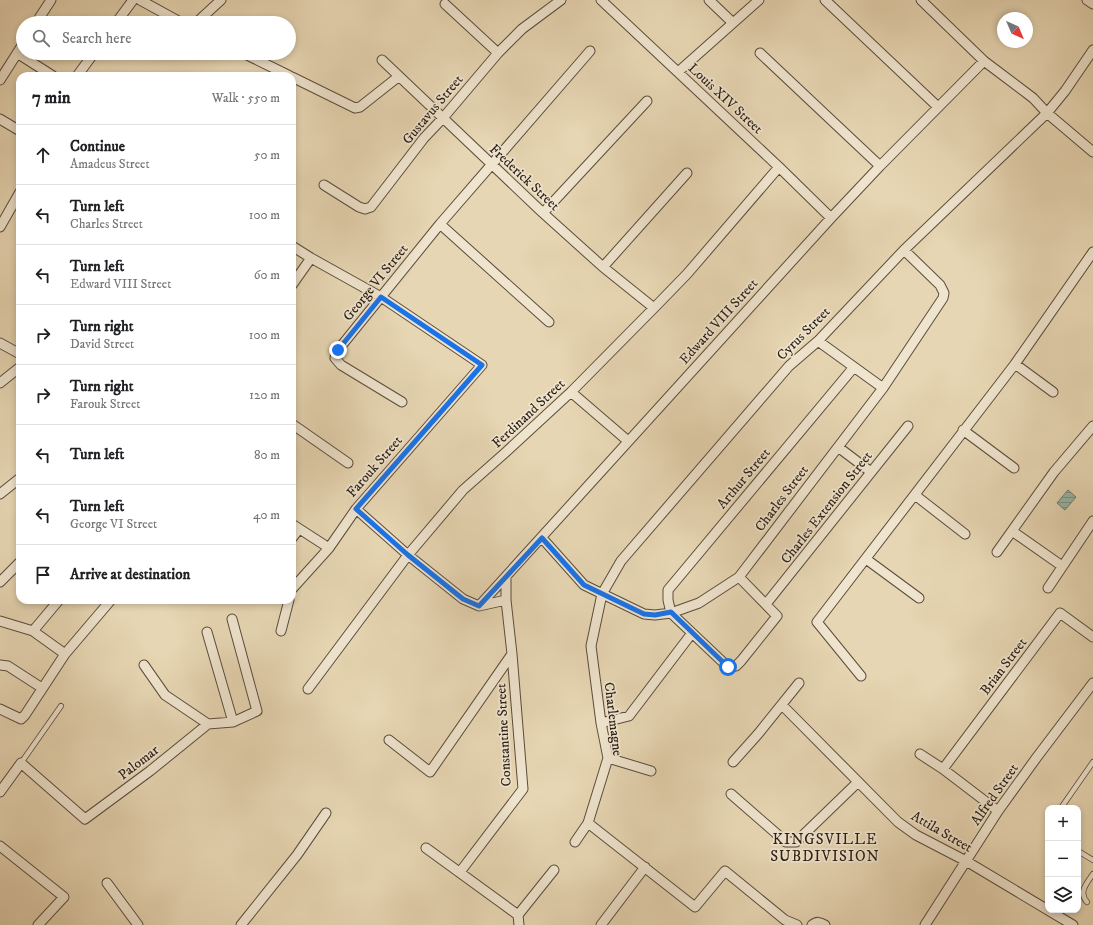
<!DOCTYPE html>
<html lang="en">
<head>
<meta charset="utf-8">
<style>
	:root { --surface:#fff; --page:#f6f6f6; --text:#202124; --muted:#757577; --line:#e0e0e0 }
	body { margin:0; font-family:"IM FELL DW Pica",serif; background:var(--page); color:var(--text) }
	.controls { position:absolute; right:12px; bottom:12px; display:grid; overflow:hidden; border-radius:8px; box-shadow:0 2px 6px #0003 }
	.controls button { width:36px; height:36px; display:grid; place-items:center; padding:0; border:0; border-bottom:1px solid var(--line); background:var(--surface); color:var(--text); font:20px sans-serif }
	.compass { position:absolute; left:997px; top:12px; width:36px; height:36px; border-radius:50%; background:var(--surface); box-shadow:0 2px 6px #0003; rotate:136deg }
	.stop { position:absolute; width:12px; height:12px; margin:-9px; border:3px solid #1a73e8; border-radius:50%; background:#fff }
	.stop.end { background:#1a73e8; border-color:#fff; box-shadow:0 1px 4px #0008 }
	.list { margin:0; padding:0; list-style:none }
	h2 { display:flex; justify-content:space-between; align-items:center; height:52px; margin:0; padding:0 16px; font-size:17px }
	h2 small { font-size:13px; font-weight:400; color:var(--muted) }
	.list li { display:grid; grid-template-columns:26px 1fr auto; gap:12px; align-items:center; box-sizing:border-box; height:60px; padding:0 16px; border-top:1px solid var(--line) }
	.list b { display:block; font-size:15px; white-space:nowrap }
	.list p { margin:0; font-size:13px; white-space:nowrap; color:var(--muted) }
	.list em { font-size:13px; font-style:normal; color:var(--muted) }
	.icon { flex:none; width:22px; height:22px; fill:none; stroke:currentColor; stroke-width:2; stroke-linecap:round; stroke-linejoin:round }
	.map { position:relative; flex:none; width:1093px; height:925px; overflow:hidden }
	.search { position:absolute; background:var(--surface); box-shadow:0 2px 6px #0003; left:16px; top:16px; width:280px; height:44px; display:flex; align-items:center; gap:10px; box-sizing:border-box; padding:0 14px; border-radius:22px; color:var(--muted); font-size:15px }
	.panel { position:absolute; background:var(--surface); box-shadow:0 2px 6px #0003; left:16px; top:72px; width:280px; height:532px; border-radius:12px }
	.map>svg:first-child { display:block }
</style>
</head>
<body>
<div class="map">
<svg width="1093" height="925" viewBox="0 0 1093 925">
	<defs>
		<pattern id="water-rules" width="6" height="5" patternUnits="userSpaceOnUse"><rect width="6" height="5" fill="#97b9ab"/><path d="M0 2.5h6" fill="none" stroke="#7b968a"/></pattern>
	</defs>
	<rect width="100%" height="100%" fill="#e7d6b3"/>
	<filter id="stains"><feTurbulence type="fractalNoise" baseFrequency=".005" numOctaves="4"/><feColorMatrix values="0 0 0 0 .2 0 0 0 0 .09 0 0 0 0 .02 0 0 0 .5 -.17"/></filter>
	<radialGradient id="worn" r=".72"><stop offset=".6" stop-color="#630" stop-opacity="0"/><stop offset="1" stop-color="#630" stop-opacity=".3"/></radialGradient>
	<path fill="url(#water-rules)" stroke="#6c7b6f" d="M1068 490 1076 497 1065 510 1057 503Z"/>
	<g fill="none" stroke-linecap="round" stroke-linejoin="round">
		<g stroke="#5a4c3c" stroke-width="6">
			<path id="service" d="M21 763 61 706
				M1061 808 1093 762
				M1078 851 1093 860
				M1087 902C1078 892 1087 883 1093 874"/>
		</g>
		<g stroke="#5a4c3c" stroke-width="11">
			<path id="minor" d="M140 0 182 23
				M601 0 779 167 831 218
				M709 0 733 23
				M825 0 938 107
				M921 0 984 61 1033 98 1047 113 1093 152
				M1087 0 1093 4
				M445 4 498 53
				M36 23 51 0
				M116 23 133 0
				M196 23 221 0
				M17 53 53 76
				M243 53 290 76
				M760 53 880 166
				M382 60 543 213 603 267 654 308
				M678 72 759 0
				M77 76 94 53
				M292 77 355 108 360 107 398 77
				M0 80 23 44
				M0 119 20 131
				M324 185 359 207 365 209 371 207 424 138 443 118 498 53 522 29 561 0
				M543 213 647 101
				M440 224 549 322
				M0 227 20 192
				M292 246 311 258 381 297 482 365 356 509 329 548 292 589
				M603 267 687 173
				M292 285 311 258
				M818 341 883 388
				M0 343 20 354
				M1015 364 1053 392
				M0 383 20 367
				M571 392 628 441
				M402 402 341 365 335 358 338 350 440 224 590 51
				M292 424 348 463
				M963 430 1014 468
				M838 447 871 472
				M0 494 20 478
				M915 495 965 534
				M356 509 408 555 463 599 479 606 506 600
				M292 524 329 548
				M1012 531 1062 566
				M292 538 299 529
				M542 538 584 585 644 614 655 615 671 613 699 603 739 577 883 388 943 298 944 293 940 285 904 250
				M997 552 1054 472 1093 426
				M866 559 919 598
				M739 577 777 616 741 661 736 666 728 667 671 613 668 600V590L854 367
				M0 582 20 562
				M1048 588 1093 521
				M766 604 908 426
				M479 606 831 218 880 166 984 61
				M232 619 257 711 233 722
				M0 621 33 631 65 654
				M33 631 59 600
				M281 631 289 600
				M0 665 8 666 42 688
				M144 665 165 695 208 724
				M861 676 817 622 1015 364 1093 252
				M308 689 408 555 463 490 506 452 571 392 654 308 687 274 779 167
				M782 705 898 822 916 835 966 861 1073 925
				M0 709 21 719 25 715 65 654 111 600
				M601 723 629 716 692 633
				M389 740 430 772 512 654
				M920 754 943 769 998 811
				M608 758 651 771
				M733 762 758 734 799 683
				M943 769 1060 613 1093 637
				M0 792 21 763 85 819 150 771 208 724 233 722 207 632
				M731 794 786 842H796L858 782
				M588 823 695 907 725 871 785 920 797 925
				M575 842 588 823 608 758 601 723 591 646 602 594 621 561 789 366 818 341 904 250 1047 113 1065 91 1093 50
				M0 846 64 897 38 925
				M426 848 518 915 519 925
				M460 872 523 789 512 654 506 600V577
				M107 883 138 925
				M518 915 554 870
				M241 925 297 855 326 813
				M601 925 645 867
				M812 925C817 921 820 922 825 925
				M925 925 998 811 1037 757 1093 683"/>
		</g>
		<use href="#service" stroke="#efe4ce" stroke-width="4.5"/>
		<use href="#minor" stroke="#efe4ce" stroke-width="9"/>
	</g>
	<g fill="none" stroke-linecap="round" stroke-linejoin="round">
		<path stroke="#1a73e8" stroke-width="5" d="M338 350 381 297 482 365 356 509 408 555 463 599 479 606 542 538 584 585 644 614 655 615 671 612 728 667"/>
	</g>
	<g text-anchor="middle" stroke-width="3.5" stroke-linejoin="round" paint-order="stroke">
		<g font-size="14" fill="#2b1e15" stroke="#efe4ce">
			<text transform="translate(726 98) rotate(43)" y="5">Louis XIV Street</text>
			<text transform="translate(432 109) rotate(-50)" y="5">Gustavus Street</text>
			<text transform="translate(525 177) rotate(43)" y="5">Frederick Street</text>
			<text transform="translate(375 282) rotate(-51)" y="5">George VI Street</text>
			<text transform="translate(718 321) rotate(-48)" y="5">Edward VIII Street</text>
			<text transform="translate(803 333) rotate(-45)" y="5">Cyrus Street</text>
			<text transform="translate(528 413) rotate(-43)" y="5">Ferdinand Street</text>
			<text transform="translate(374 466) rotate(-49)" y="5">Farouk Street</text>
			<text transform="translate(743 478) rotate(-50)" y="5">Arthur Street</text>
			<text transform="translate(781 498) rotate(-53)" y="5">Charles Street</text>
			<text transform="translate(826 507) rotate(-52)" y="5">Charles Extension Street</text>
			<text transform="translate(1003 666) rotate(-53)" y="5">Brian Street</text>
			<text transform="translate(614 719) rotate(83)" y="5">Charlemagne</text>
			<text transform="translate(503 735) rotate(-93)" y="5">Constantine Street</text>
			<text transform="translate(138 762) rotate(-38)" y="5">Palomar</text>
			<text transform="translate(994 794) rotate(-55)" y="5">Alfred Street</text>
			<text transform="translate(942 831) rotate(30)" y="5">Attila Street</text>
		</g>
		<g font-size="15" letter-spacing="1" fill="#2b1e15" stroke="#efe4ce">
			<text x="825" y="844">KINGSVILLE<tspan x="825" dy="17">SUBDIVISION</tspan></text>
		</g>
	</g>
	<rect width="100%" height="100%" filter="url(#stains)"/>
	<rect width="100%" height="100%" fill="url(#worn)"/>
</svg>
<div class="controls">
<button>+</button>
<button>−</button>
<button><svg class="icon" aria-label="layers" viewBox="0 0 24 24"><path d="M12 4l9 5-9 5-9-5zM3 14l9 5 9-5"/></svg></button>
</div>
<svg class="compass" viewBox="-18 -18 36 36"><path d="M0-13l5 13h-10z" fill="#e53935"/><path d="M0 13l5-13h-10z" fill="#757577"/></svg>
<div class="stop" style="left:728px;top:667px"></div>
<div class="stop end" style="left:338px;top:350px"></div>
<div class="search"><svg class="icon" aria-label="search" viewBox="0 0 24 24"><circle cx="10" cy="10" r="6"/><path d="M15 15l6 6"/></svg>Search here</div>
<section class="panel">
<h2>7 min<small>Walk · 550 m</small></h2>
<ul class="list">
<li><svg class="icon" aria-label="ahead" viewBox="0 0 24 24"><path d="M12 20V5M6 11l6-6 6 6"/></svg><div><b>Continue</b><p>Amadeus Street</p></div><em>50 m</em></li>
<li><svg class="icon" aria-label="left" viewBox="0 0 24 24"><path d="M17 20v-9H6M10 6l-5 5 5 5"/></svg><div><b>Turn left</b><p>Charles Street</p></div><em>100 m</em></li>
<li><svg class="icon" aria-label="left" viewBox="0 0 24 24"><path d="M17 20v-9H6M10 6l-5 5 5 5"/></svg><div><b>Turn left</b><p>Edward VIII Street</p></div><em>60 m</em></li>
<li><svg class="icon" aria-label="right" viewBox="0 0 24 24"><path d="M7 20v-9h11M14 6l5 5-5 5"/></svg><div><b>Turn right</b><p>David Street</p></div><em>100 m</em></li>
<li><svg class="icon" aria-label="right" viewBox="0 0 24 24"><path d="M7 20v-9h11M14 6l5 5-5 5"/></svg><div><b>Turn right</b><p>Farouk Street</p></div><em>120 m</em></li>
<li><svg class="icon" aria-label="left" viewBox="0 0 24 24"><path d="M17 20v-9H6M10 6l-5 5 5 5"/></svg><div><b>Turn left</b></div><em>80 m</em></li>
<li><svg class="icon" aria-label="left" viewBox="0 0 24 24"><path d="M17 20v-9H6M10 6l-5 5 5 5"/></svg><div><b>Turn left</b><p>George VI Street</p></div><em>40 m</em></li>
<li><svg class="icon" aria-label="arrive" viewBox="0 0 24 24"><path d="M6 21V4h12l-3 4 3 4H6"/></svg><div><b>Arrive at destination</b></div></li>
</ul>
</section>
</div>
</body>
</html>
